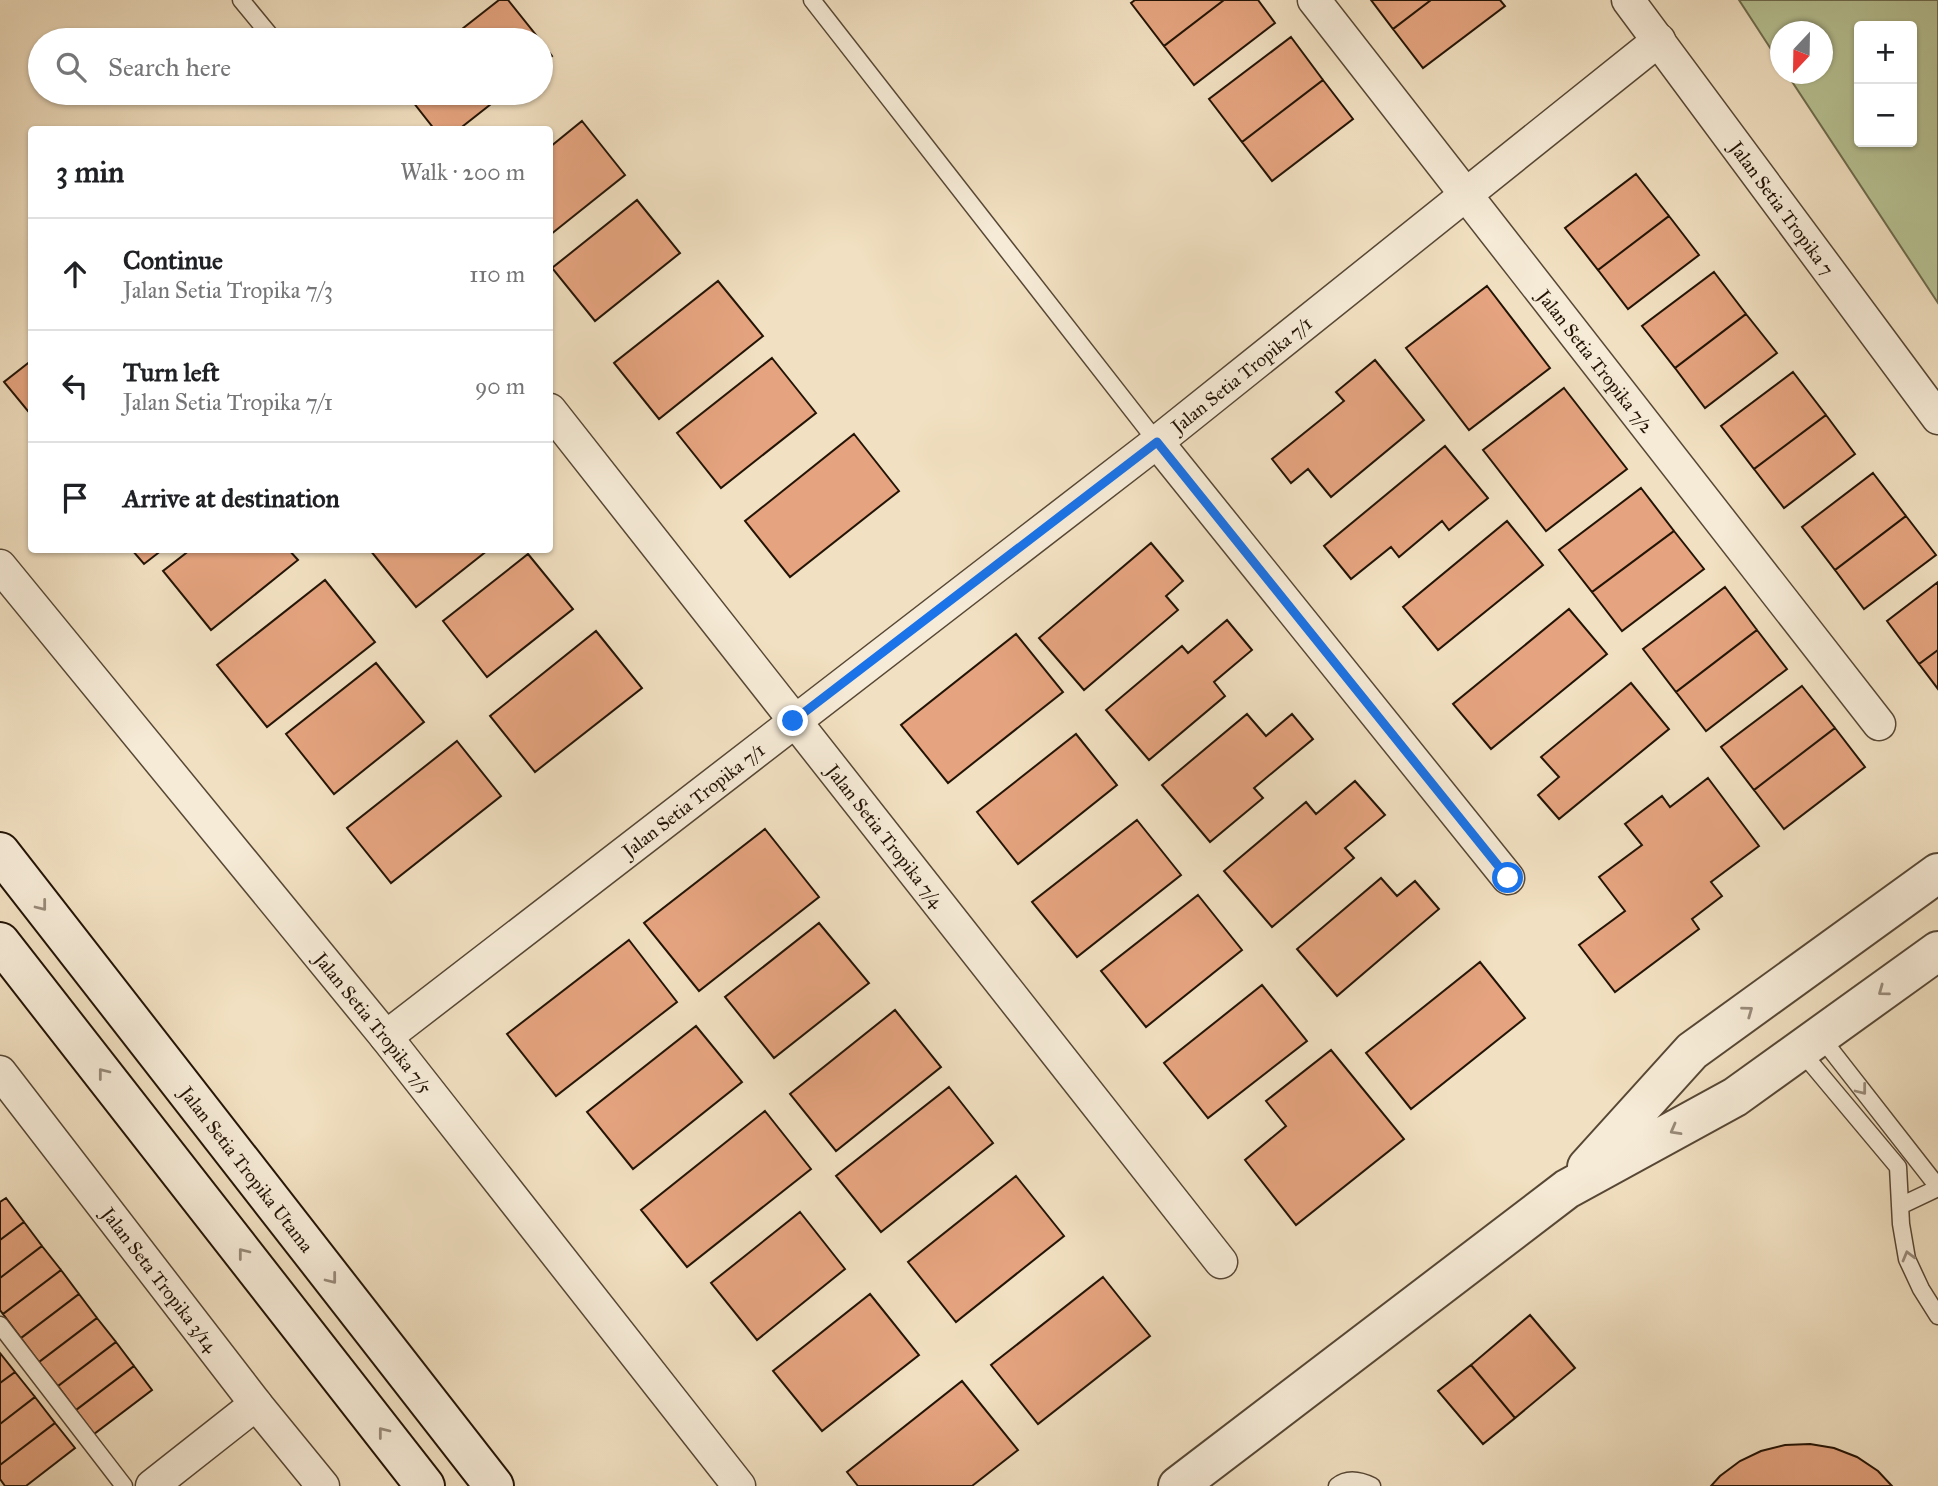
<!DOCTYPE html>
<html lang="en">
<head>
<meta charset="utf-8">
<style>
	:root { --surface:#fff; --page:#f6f6f6; --text:#202124; --muted:#757577; --line:#e0e0e0 }
	body { margin:0; font-family:"IM FELL Great Primer",serif; background:var(--page); color:var(--text) }
	.controls { position:absolute; right:21px; top:21px; display:grid; overflow:hidden; border-radius:7px; box-shadow:0 2px 5px #0004 }
	.controls button { width:63px; height:63px; display:grid; place-items:center; padding:0; border:0; border-bottom:2px solid var(--line); background:var(--surface); color:var(--text); font:35px sans-serif }
	.compass { position:absolute; left:1770px; top:21px; width:63px; height:63px; border-radius:50%; background:var(--surface); box-shadow:0 2px 5px #0004; rotate:202deg }
	.stop { position:absolute; width:21px; height:21px; margin:-16px; border:5px solid #1a73e8; border-radius:50%; background:#fff }
	.stop.end { background:#1a73e8; border-color:#fff; box-shadow:0 2px 7px #0008 }
	.list { margin:0; padding:0; list-style:none }
	h2 { display:flex; justify-content:space-between; align-items:center; height:91px; margin:0; padding:0 28px; font-size:30px }
	h2 small { font-size:23px; font-weight:400; color:var(--muted) }
	.list li { display:grid; grid-template-columns:46px 1fr auto; gap:21px; align-items:center; box-sizing:border-box; height:112px; padding:0 28px; border-top:2px solid var(--line) }
	.list b { display:block; font-size:26px; white-space:nowrap }
	.list p { margin:0; font-size:23px; white-space:nowrap; color:var(--muted) }
	.list em { font-size:23px; font-style:normal; color:var(--muted) }
	.icon { flex:none; width:38px; height:38px; fill:none; stroke:currentColor; stroke-width:2; stroke-linecap:round; stroke-linejoin:round }
	.map { position:relative; flex:none; width:1938px; height:1486px; overflow:hidden }
	.search { position:absolute; background:var(--surface); box-shadow:0 2px 5px #0004; left:28px; top:28px; width:525px; height:77px; display:flex; align-items:center; gap:18px; box-sizing:border-box; padding:0 24px; border-radius:38px; color:var(--muted); font-size:26px }
	.panel { position:absolute; background:var(--surface); box-shadow:0 2px 5px #0004; left:28px; top:126px; width:525px; height:427px; border-radius:7px }
	.map>svg:first-child { display:block }
</style>
</head>
<body>
<div class="map">
<svg width="1938" height="1486" viewBox="0 0 1938 1486">
	<rect width="100%" height="100%" fill="#f1e0c1"/>
	<filter id="stains"><feTurbulence type="fractalNoise" baseFrequency=".00286" numOctaves="4"/><feColorMatrix values="0 0 0 0 .2 0 0 0 0 .09 0 0 0 0 .02 0 0 0 .5 -.17"/></filter>
	<radialGradient id="worn" r=".72"><stop offset=".6" stop-color="#630" stop-opacity="0"/><stop offset="1" stop-color="#630" stop-opacity=".3"/></radialGradient>
	<path fill="#b7c395" stroke="#6e6c4e" stroke-width="2" fill-rule="evenodd" d="M1739 0H1938V303L1787 74H1822V32H1780V63ZM1859 26H1912V142H1859Z"/>
	<path fill="#e5a47f" stroke="#241406" stroke-width="2" d="M499 0H508L540 40H448Z
		M1135 0H1224L1164 46 1131 3Z
		M1224 0H1258L1275 23 1194 85 1164 46Z
		M1371 0H1431L1393 29Z
		M1431 0H1500L1505 6 1423 68 1393 29Z
		M1291 37 1323 80 1242 142 1209 99Z
		M541 41 552 56 541 65Z
		M1323 80 1353 119 1272 181 1242 142Z
		M406 93H505L458 130H435Z
		M582 121 625 175 550 235V147Z
		M1636 174 1669 216 1598 270 1565 228Z
		M637 200 680 253 595 321 552 268Z
		M1669 216 1699 255 1628 309 1598 270Z
		M1714 272 1746 314 1675 368 1642 326Z
		M718 281 763 336 659 419 614 363Z
		M1487 286 1550 368 1469 430 1406 348Z
		M1746 314 1777 353 1705 408 1675 368Z
		M772 358 816 413 721 488 677 433Z
		M32 360V416L4 382Z
		M1375 360 1424 420 1331 497 1308 469 1291 483 1272 459 1344 401 1336 392Z
		M1793 372 1826 415 1754 469 1721 426Z
		M1564 388 1627 469 1546 531 1483 450Z
		M1826 415 1855 454 1784 508 1754 469Z
		M854 434 899 491 790 577 745 521Z
		M1445 446 1488 498 1449 530 1442 521 1399 557 1391 547 1351 579 1324 546Z
		M1873 473 1906 516 1835 570 1802 527Z
		M1641 488 1674 531 1592 592 1559 550Z
		M1906 516 1936 555 1864 609 1835 570Z
		M1507 521 1543 565 1438 650 1403 607Z
		M1674 531 1704 569 1622 631 1592 592Z
		M1151 543 1183 581 1166 596 1178 610 1084 690 1039 638Z
		M132 550H162L144 564Z
		M190 550H289L298 560 211 630 163 571Z
		M370 550H488L416 607Z
		M528 554 573 609 487 677 443 621Z
		M325 580 375 642 267 727 217 665Z
		M1938 582V650L1919 664 1887 621Z
		M1725 587 1757 630 1676 692 1643 649Z
		M1569 609 1607 654 1491 749 1453 704Z
		M1227 620 1252 650 1214 682 1225 696 1149 760 1106 710 1182 646 1188 653Z
		M1757 630 1787 669 1706 731 1676 692Z
		M596 631 642 688 535 772 490 716Z
		M1016 634 1063 692 948 783 901 725Z
		M1938 650V689L1919 664Z
		M376 663 424 722 334 794 286 734Z
		M1631 683 1669 729 1559 819 1538 795 1559 777 1541 757Z
		M1802 686 1835 728 1754 790 1721 747Z
		M1247 714 1266 736 1292 714 1313 739 1254 788 1263 798 1210 842 1162 785Z
		M1835 728 1865 767 1784 829 1754 790Z
		M1076 734 1117 785 1018 864 977 812Z
		M457 741 501 796 391 883 347 828Z
		M1708 778 1759 846 1711 882 1722 896 1692 919 1699 929 1615 992 1579 945 1625 911 1599 877 1642 845 1625 824 1662 796 1670 807Z
		M1355 781 1385 815 1345 848 1354 858 1272 927 1224 871 1306 802 1316 814Z
		M1137 820 1181 875 1077 957 1032 902Z
		M765 829 819 897 699 991 644 923Z
		M1381 878 1397 896 1415 881 1439 909 1337 996 1297 949Z
		M1198 895 1242 950 1146 1027 1101 971Z
		M819 923 869 983 774 1058 725 997Z
		M629 940 677 1002 556 1096 507 1034Z
		M1480 962 1525 1018 1411 1109 1366 1053Z
		M1262 985 1307 1041 1208 1118 1164 1063Z
		M895 1010 941 1067 836 1151 790 1094Z
		M696 1026 742 1082 633 1169 587 1112Z
		M1331 1050 1404 1139 1296 1225 1245 1160 1286 1126 1266 1101Z
		M949 1087 993 1143 881 1232 836 1176Z
		M765 1111 811 1169 687 1267 641 1210Z
		M1016 1176 1064 1236 956 1322 908 1262Z
		M6 1198 24 1222 0 1240V1202Z
		M800 1212 845 1269 757 1340 711 1283Z
		M24 1222 42 1246 0 1278V1240Z
		M42 1246 61 1270 3 1314 0 1310V1278Z
		M61 1270 79 1294 21 1338 3 1314Z
		M1103 1277 1150 1336 1038 1424 991 1365Z
		M79 1294 97 1318 39 1362 21 1338Z
		M870 1294 919 1355 822 1431 773 1371Z
		M1530 1315 1575 1368 1515 1418 1471 1365Z
		M97 1318 116 1342 58 1386 39 1362Z
		M116 1342 134 1366 76 1410 58 1386Z
		M0 1353 15 1372 0 1383Z
		M1471 1365 1515 1418 1483 1444 1438 1391Z
		M134 1366 152 1390 94 1434 76 1410Z
		M15 1372 35 1397 0 1424V1383Z
		M962 1381 1018 1450 972 1486H858L847 1472Z
		M35 1397 55 1423 0 1465V1424Z
		M55 1423 75 1448 26 1486H5L0 1479V1465Z
		M1810 1444 1834 1448 1857 1457 1878 1471 1892 1486H1711L1720 1476 1740 1461 1761 1451 1785 1445Z"/>
	<g fill="none" stroke-linecap="round" stroke-linejoin="round">
		<g stroke="#574735" stroke-width="19">
			<path id="service" d="M241 0 274 40
				M812 0 1157 442
				M1820 1036 1938 1187
				M1800 1050 1898 1167 1901 1224 1907 1259 1921 1289 1938 1316
				M1900 1206 1938 1188
				M0 1325 124 1486
				M1337 1486C1348 1477 1360 1480 1372 1486"/>
		</g>
		<g stroke="#574735" stroke-width="35">
			<g id="minor">
				<path id="s1" d="M1314 0 1879 724"/>
				<path id="s2" d="M1628 0 1938 418"/>
				<path id="s3" d="M550 410 1221 1262"/>
				<path d="M1157 442 1508 878"/>
				<path id="s4" d="M0 566 386 1037 739 1486"/>
				<path id="s5" d="M386 1037 1157 442 1659 40"/>
				<path id="s6" d="M0 1072 256 1404 323 1486"/>
				<path d="M152 1486 256 1404"/>
			</g>
		</g>
		<g stroke="#574735" stroke-width="42">
			<path id="tertiary" d="M1587 1167 1692 1051 1938 873
				M1178 1486 1567 1189 1735 1097 1938 951"/>
		</g>
		<g stroke="#241406" stroke-width="42">
			<g id="secondary">
				<path id="s7" d="M0 852 494 1486"/>
				<path d="M0 942 425 1486"/>
			</g>
		</g>
		<use href="#service" stroke="#f6ebd7" stroke-width="16"/>
		<use href="#minor" stroke="#f6ebd7" stroke-width="32"/>
		<use href="#tertiary" stroke="#f6ebd7" stroke-width="38"/>
		<use href="#secondary" stroke="#f6ebd7" stroke-width="38"/>
	</g>
	<defs><path id="oneway-chevron" d="M-2-3.5L2.5 0L-2 3.5" fill="none" stroke-width="1.6" stroke-linecap="round" stroke-linejoin="round" transform="scale(1.75)"/></defs>
	<g stroke="#988a79">
		<use href="#oneway-chevron" transform="translate(42 906) rotate(52)"/>
		<use href="#oneway-chevron" transform="translate(1883 991) rotate(144)"/>
		<use href="#oneway-chevron" transform="translate(1748 1011) rotate(-36)"/>
		<use href="#oneway-chevron" transform="translate(103 1073) rotate(-128)"/>
		<use href="#oneway-chevron" transform="translate(1862 1090) rotate(52)"/>
		<use href="#oneway-chevron" transform="translate(1675 1130) rotate(151)"/>
		<use href="#oneway-chevron" transform="translate(243 1253) rotate(-128)"/>
		<use href="#oneway-chevron" transform="translate(1908 1256) rotate(-105)"/>
		<use href="#oneway-chevron" transform="translate(332 1279) rotate(52)"/>
		<use href="#oneway-chevron" transform="translate(383 1432) rotate(-128)"/>
	</g>
	<g fill="none" stroke-linecap="round" stroke-linejoin="round">
		<path stroke="#1a73e8" stroke-width="9" d="M793 721 1157 442 1508 878"/>
	</g>
	<g text-anchor="middle" stroke-width="5" stroke-linejoin="round" paint-order="stroke">
		<g font-size="19" fill="#241406" stroke="#f6ebd7">
			<text dy="7" stroke="none"><textPath href="#s2" startOffset="259">Jalan Setia Tropika 7</textPath></text>
			<text dy="7" stroke="none"><textPath href="#s1" startOffset="458">Jalan Setia Tropika 7/2</textPath></text>
			<text dy="7" stroke="none"><textPath href="#s5" startOffset="1082">Jalan Setia Tropika 7/1</textPath></text>
			<text dy="7" stroke="none"><textPath href="#s5" startOffset="388">Jalan Setia Tropika 7/1</textPath></text>
			<text dy="7" stroke="none"><textPath href="#s3" startOffset="542">Jalan Setia Tropika 7/4</textPath></text>
			<text dy="7" stroke="none"><textPath href="#s4" startOffset="590">Jalan Setia Tropika 7/5</textPath></text>
			<text dy="7" stroke="none"><textPath href="#s7" startOffset="402">Jalan Setia Tropika Utama</textPath></text>
			<text dy="7" stroke="none"><textPath href="#s6" startOffset="262">Jalan Seta Tropika 3/14</textPath></text>
		</g>
	</g>
	<rect width="100%" height="100%" filter="url(#stains)"/>
	<rect width="100%" height="100%" fill="url(#worn)"/>
</svg>
<div class="controls">
<button>+</button>
<button>−</button>
</div>
<svg class="compass" viewBox="-18 -18 36 36"><path d="M0-13l5 13h-10z" fill="#e53935"/><path d="M0 13l5-13h-10z" fill="#757577"/></svg>
<div class="stop" style="left:1508px;top:878px"></div>
<div class="stop end" style="left:793px;top:721px"></div>
<div class="search"><svg class="icon" aria-label="search" viewBox="0 0 24 24"><circle cx="10" cy="10" r="6"/><path d="M15 15l6 6"/></svg>Search here</div>
<section class="panel">
<h2>3 min<small>Walk · 200 m</small></h2>
<ul class="list">
<li><svg class="icon" aria-label="ahead" viewBox="0 0 24 24"><path d="M12 20V5M6 11l6-6 6 6"/></svg><div><b>Continue</b><p>Jalan Setia Tropika 7/3</p></div><em>110 m</em></li>
<li><svg class="icon" aria-label="left" viewBox="0 0 24 24"><path d="M17 20v-9H6M10 6l-5 5 5 5"/></svg><div><b>Turn left</b><p>Jalan Setia Tropika 7/1</p></div><em>90 m</em></li>
<li><svg class="icon" aria-label="arrive" viewBox="0 0 24 24"><path d="M6 21V4h12l-3 4 3 4H6"/></svg><div><b>Arrive at destination</b></div></li>
</ul>
</section>
</div>
</body>
</html>
